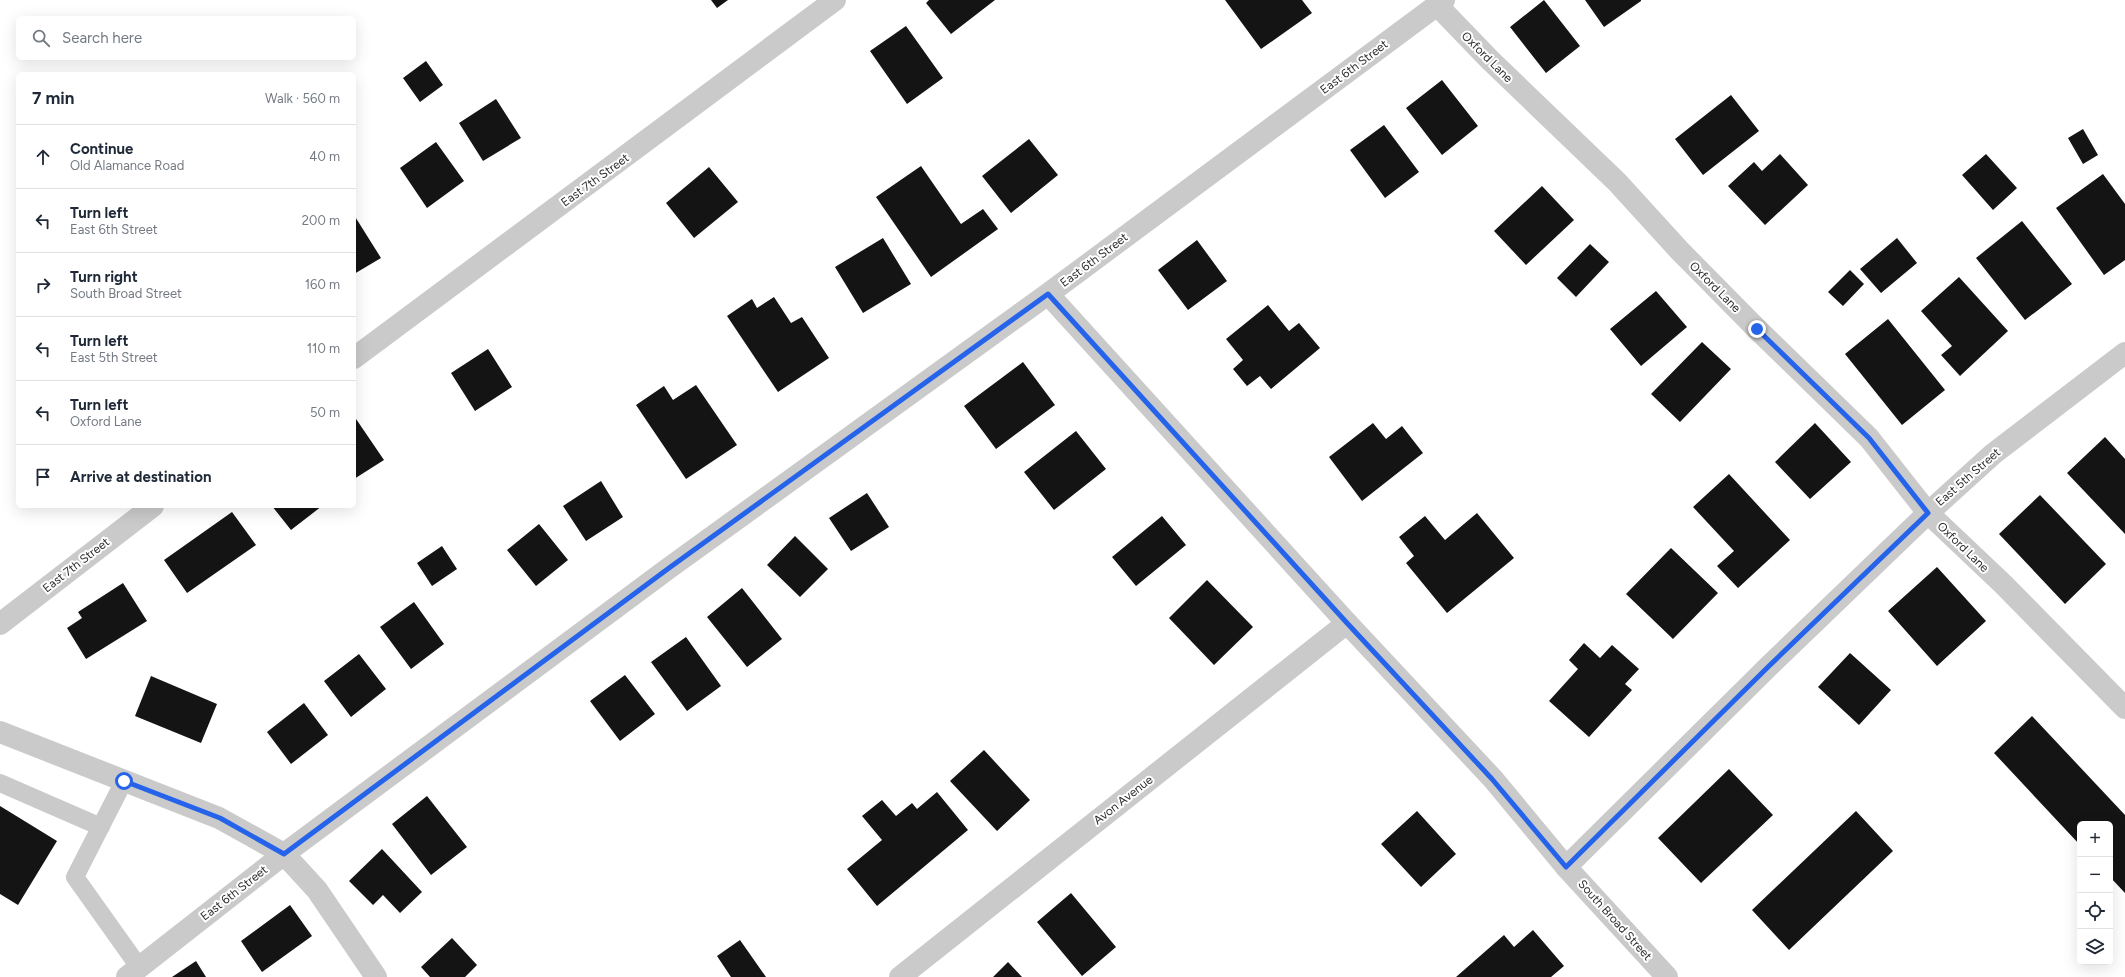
<!DOCTYPE html>
<html lang="en">
<head>
<meta charset="utf-8">
<style>
	:root { --surface:#fff; --page:#f6f6f7; --text:#1f2937; --muted:#747a83; --line:#e0e1e3 }
	body { margin:0; font-family:Figtree,sans-serif; background:var(--page); color:var(--text) }
	.controls { position:absolute; right:12px; bottom:12px; display:grid; overflow:hidden; border-radius:6px; box-shadow:0 4px 16px #0002 }
	.controls button { width:36px; height:36px; display:grid; place-items:center; padding:0; border:0; border-bottom:1px solid var(--line); background:var(--surface); color:var(--text); font:20px sans-serif }
	.stop { position:absolute; width:12px; height:12px; margin:-9px; border:3px solid #2563eb; border-radius:50%; background:#fff }
	.stop.end { background:#2563eb; border-color:#fff; box-shadow:0 1px 4px #0008 }
	.list { margin:0; padding:0; list-style:none }
	h2 { display:flex; justify-content:space-between; align-items:center; height:52px; margin:0; padding:0 16px; font-size:17px }
	h2 small { font-size:13px; font-weight:400; color:var(--muted) }
	.list li { display:grid; grid-template-columns:26px 1fr auto; gap:12px; align-items:center; box-sizing:border-box; height:64px; padding:0 16px; border-top:1px solid var(--line) }
	.list b { display:block; font-size:15px; white-space:nowrap }
	.list p { margin:0; font-size:13px; white-space:nowrap; color:var(--muted) }
	.list em { font-size:13px; font-style:normal; color:var(--muted) }
	.icon { flex:none; width:22px; height:22px; fill:none; stroke:currentColor; stroke-width:2; stroke-linecap:round; stroke-linejoin:round }
	.map { position:relative; flex:none; width:2125px; height:977px; overflow:hidden }
	.search { position:absolute; background:var(--surface); box-shadow:0 4px 16px #0002; left:16px; top:16px; width:340px; height:44px; display:flex; align-items:center; gap:10px; box-sizing:border-box; padding:0 14px; border-radius:6px; color:var(--muted); font-size:15px }
	.panel { position:absolute; background:var(--surface); box-shadow:0 4px 16px #0002; left:16px; top:72px; width:340px; height:436px; border-radius:6px }
	.map>svg:first-child { display:block }
</style>
</head>
<body>
<div class="map">
<svg width="2125" height="977" viewBox="0 0 2125 977">
	<rect width="100%" height="100%" fill="#fff"/>
	<path fill="#141414" d="M711 0H728L717 8Z
		M929 0H995L951 34 926 3Z
		M1225 0H1302L1312 13 1261 49Z
		M1544 0 1580 46 1546 73 1510 27Z
		M1585 0H1641V1L1604 27Z
		M906 26 943 78 907 104 870 51Z
		M426 61 443 85 420 102 403 78Z
		M1442 80 1478 126 1442 155 1406 108Z
		M1731 95 1759 131 1703 175 1675 139Z
		M496 99 521 138 483 161 459 123Z
		M1384 125 1419 172 1385 198 1350 150Z
		M2083 129 2098 155 2083 164 2068 138Z
		M1029 139 1058 175 1011 213 982 176Z
		M436 142 464 181 427 208 400 168Z
		M1780 154 1808 185 1765 225 1728 186 1754 162 1762 171Z
		M1986 154 2017 188 1993 210 1962 175Z
		M921 166 961 224 983 209 998 229 931 277 876 197Z
		M709 167 738 202 694 238 666 203Z
		M2103 174 2125 204V260L2104 275 2056 208Z
		M1542 186 1574 220 1526 265 1494 231Z
		M354 215 381 258 354 274Z
		M2022 221 2072 284 2025 320 1976 258Z
		M883 238 911 284 863 313 835 267Z
		M1897 238 1917 263 1881 293 1860 269Z
		M1197 240 1227 281 1188 310 1158 270Z
		M1590 244 1609 262 1576 297 1557 278Z
		M1850 270 1864 284 1843 306 1828 292Z
		M1959 277 2008 331 1960 376 1941 355 1952 346 1921 311Z
		M1656 291 1687 327 1641 366 1610 329Z
		M774 297 791 323 802 317 829 358 778 392 727 316 752 299 757 308Z
		M1268 305 1289 331 1299 323 1320 348 1271 389 1260 376 1247 386 1233 369 1243 360 1226 339Z
		M1888 319 1945 390 1902 425 1845 354Z
		M1702 342 1731 369 1680 422 1651 394Z
		M488 349 512 387 475 411 451 373Z
		M1023 362 1055 405 996 449 964 406Z
		M696 385 737 445 686 479 636 405 664 386 673 400Z
		M354 416 384 460 354 479Z
		M1373 423 1386 439 1402 426 1423 453 1362 501 1329 457Z
		M1815 423 1851 462 1810 499 1775 462Z
		M1076 431 1106 469 1054 510 1024 472Z
		M2105 437 2125 459V534L2067 473Z
		M1729 474 1790 540 1738 588 1717 566 1734 551 1693 507Z
		M601 481 623 517 586 541 563 506Z
		M867 493 889 527 851 551 829 518Z
		M2040 495 2106 564 2065 604 1999 534Z
		M272 506H322L291 530Z
		M232 512 256 545 187 593 164 560Z
		M1477 513 1514 558 1447 613 1406 563 1414 556 1399 537 1425 516 1445 540Z
		M1162 516 1186 545 1136 586 1112 557Z
		M539 524 568 560 536 586 507 550Z
		M795 536 828 569 800 597 767 565Z
		M442 546 457 569 432 586 417 563Z
		M1671 548 1718 593 1673 639 1626 594Z
		M1937 567 1986 621 1937 666 1888 611Z
		M1207 580 1253 627 1214 665 1169 618Z
		M123 583 147 621 86 659 67 628 82 618 78 612Z
		M742 588 782 639 747 667 707 617Z
		M414 602 444 644 411 669 380 627Z
		M686 637 721 686 687 711 651 662Z
		M1584 643 1600 658 1612 645 1639 669 1625 684 1632 690 1589 737 1549 701 1578 669 1569 660Z
		M1850 653 1891 690 1859 725 1818 687Z
		M359 654 386 689 351 717 324 681Z
		M625 675 655 714 620 741 590 701Z
		M151 676 217 704 201 743 135 716Z
		M304 703 328 735 291 764 267 732Z
		M2032 716 2125 815V893L2110 877V824H2080V845L1994 753Z
		M984 750 1030 800 997 831 950 781Z
		M1729 769 1773 815 1701 883 1658 838Z
		M937 792 968 830 877 906 847 869 882 840 862 816 882 800 896 816 912 803 917 809Z
		M427 796 467 847 431 875 392 824Z
		M0 806 57 841 18 905 0 894Z
		M1417 811 1456 854 1421 887 1381 844Z
		M1856 811 1893 851 1789 950 1752 910Z
		M382 849 422 892 400 913 383 895 373 905 349 881Z
		M1071 893 1116 947 1082 976 1037 922Z
		M290 905 312 936 262 972 241 941Z
		M1533 930 1564 966 1551 977H1456L1504 935 1514 947Z
		M452 938 477 965 465 977H430L421 967Z
		M740 940 766 977H731L717 956Z
		M196 961 206 977H172Z
		M1008 962 1022 977H993Z"/>
	<g fill="none" stroke-linecap="round" stroke-linejoin="round">
		<path stroke="#cacaca" stroke-width="18" d="M124 781 75 877 139 967
			M0 783 101 827"/>
		<path stroke="#cacaca" stroke-width="22" d="M1437 5 1490 60 1617 182 1679 250 1757 329 1869 438 1928 513 2003 584 2125 708
			M354 358 835 0
			M0 624 153 506
			M0 732 219 818 284 854 317 890 376 977
			M1566 867 1769 666 1928 513 1993 454 2125 353
			M900 977 1347 623"/>
		<path stroke="#cacaca" stroke-width="22" d="M1048 294 1347 623 1493 779 1566 867 1667 977
			M127 977 284 854 669 568 1048 294 1444 0"/>
	</g>
	<g fill="none" stroke-linecap="round" stroke-linejoin="round">
		<path stroke="#2563eb" stroke-width="5" d="M124 781 220 818 284 854 669 568 1048 294 1347 623 1492 779 1566 867 1769 666 1928 513 1869 438 1757 329"/>
	</g>
	<g text-anchor="middle" stroke-width="4" stroke-linejoin="round" paint-order="stroke">
		<g font-size="12" fill="#2d2d2d" stroke="#fff">
			<text transform="translate(1487 57) rotate(45)" y="4">Oxford Lane</text>
			<text transform="translate(1354 67) rotate(-37)" y="4">East 6th Street</text>
			<text transform="translate(595 180) rotate(-36)" y="4">East 7th Street</text>
			<text transform="translate(1094 260) rotate(-37)" y="4">East 6th Street</text>
			<text transform="translate(1715 287) rotate(45)" y="4">Oxford Lane</text>
			<text transform="translate(1968 477) rotate(-41)" y="4">East 5th Street</text>
			<text transform="translate(1963 547) rotate(44)" y="4">Oxford Lane</text>
			<text transform="translate(76 565) rotate(-38)" y="4">East 7th Street</text>
			<text transform="translate(1123 800) rotate(-38)" y="4">Avon Avenue</text>
			<text transform="translate(234 893) rotate(-38)" y="4">East 6th Street</text>
			<text transform="translate(1615 920) rotate(48)" y="4">South Broad Street</text>
		</g>
	</g>
</svg>
<div class="controls">
<button>+</button>
<button>−</button>
<button><svg class="icon" aria-label="locate" viewBox="0 0 24 24"><circle cx="12" cy="12" r="6"/><path d="M12 2v4M12 18v4M2 12h4M18 12h4"/></svg></button>
<button><svg class="icon" aria-label="layers" viewBox="0 0 24 24"><path d="M12 4l9 5-9 5-9-5zM3 14l9 5 9-5"/></svg></button>
</div>
<div class="stop" style="left:124px;top:781px"></div>
<div class="stop end" style="left:1757px;top:329px"></div>
<div class="search"><svg class="icon" aria-label="search" viewBox="0 0 24 24"><circle cx="10" cy="10" r="6"/><path d="M15 15l6 6"/></svg>Search here</div>
<section class="panel">
<h2>7 min<small>Walk · 560 m</small></h2>
<ul class="list">
<li><svg class="icon" aria-label="ahead" viewBox="0 0 24 24"><path d="M12 20V5M6 11l6-6 6 6"/></svg><div><b>Continue</b><p>Old Alamance Road</p></div><em>40 m</em></li>
<li><svg class="icon" aria-label="left" viewBox="0 0 24 24"><path d="M17 20v-9H6M10 6l-5 5 5 5"/></svg><div><b>Turn left</b><p>East 6th Street</p></div><em>200 m</em></li>
<li><svg class="icon" aria-label="right" viewBox="0 0 24 24"><path d="M7 20v-9h11M14 6l5 5-5 5"/></svg><div><b>Turn right</b><p>South Broad Street</p></div><em>160 m</em></li>
<li><svg class="icon" aria-label="left" viewBox="0 0 24 24"><path d="M17 20v-9H6M10 6l-5 5 5 5"/></svg><div><b>Turn left</b><p>East 5th Street</p></div><em>110 m</em></li>
<li><svg class="icon" aria-label="left" viewBox="0 0 24 24"><path d="M17 20v-9H6M10 6l-5 5 5 5"/></svg><div><b>Turn left</b><p>Oxford Lane</p></div><em>50 m</em></li>
<li><svg class="icon" aria-label="arrive" viewBox="0 0 24 24"><path d="M6 21V4h12l-3 4 3 4H6"/></svg><div><b>Arrive at destination</b></div></li>
</ul>
</section>
</div>
</body>
</html>
